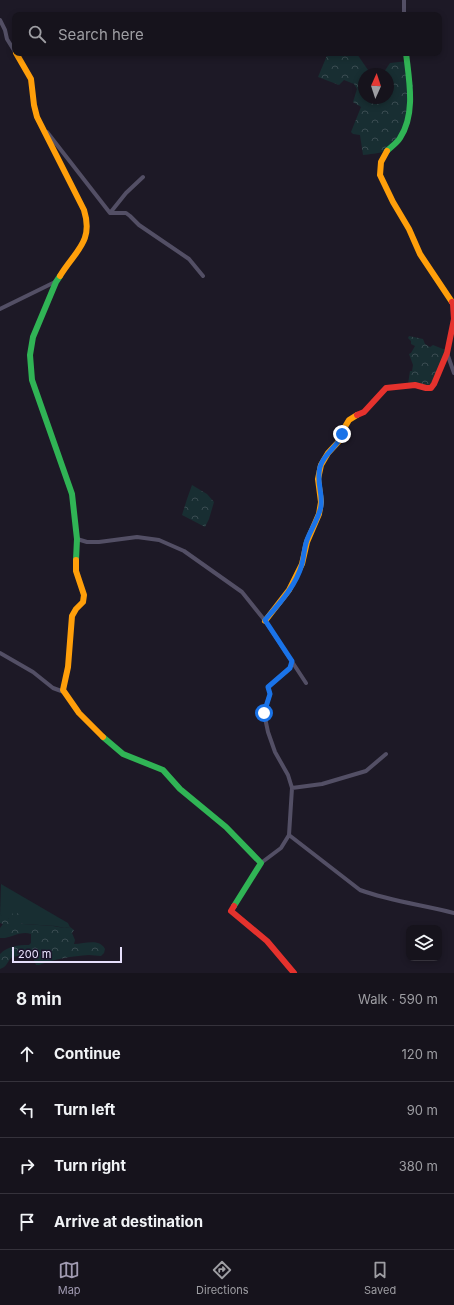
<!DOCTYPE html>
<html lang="en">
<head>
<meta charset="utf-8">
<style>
	:root { --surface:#16131c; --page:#232029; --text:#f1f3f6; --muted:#9e9ea3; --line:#35323b; --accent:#a09ab1 }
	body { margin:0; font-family:Inter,sans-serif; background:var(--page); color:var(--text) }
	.controls { position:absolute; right:12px; bottom:12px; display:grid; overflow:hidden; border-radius:8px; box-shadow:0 2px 6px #0003 }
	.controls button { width:36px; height:36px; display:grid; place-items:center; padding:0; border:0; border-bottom:1px solid var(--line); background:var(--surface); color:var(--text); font:20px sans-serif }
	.compass { position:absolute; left:358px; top:68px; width:36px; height:36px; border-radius:50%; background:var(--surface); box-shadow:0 2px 6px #0003; rotate:3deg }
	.scale { position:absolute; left:12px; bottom:10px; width:110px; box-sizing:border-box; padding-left:4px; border:2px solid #e7e0fc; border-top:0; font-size:11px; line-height:14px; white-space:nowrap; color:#e7e0fc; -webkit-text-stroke:3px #1b142b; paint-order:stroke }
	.stop { position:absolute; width:12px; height:12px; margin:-9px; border:3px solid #1a73e8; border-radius:50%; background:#fff }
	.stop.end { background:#1a73e8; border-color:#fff; box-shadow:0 1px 4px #0008 }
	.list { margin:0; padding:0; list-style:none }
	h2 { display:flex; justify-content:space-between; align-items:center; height:52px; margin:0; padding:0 16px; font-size:17px }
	h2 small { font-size:13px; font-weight:400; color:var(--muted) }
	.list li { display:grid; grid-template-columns:26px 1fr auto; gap:12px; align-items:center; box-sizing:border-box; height:56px; padding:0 16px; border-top:1px solid var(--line) }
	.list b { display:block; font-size:15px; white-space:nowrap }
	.list em { font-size:13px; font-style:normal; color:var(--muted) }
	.icon { flex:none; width:22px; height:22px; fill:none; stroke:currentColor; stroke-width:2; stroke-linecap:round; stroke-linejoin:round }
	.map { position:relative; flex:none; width:454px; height:973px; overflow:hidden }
	.search { position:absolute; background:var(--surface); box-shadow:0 2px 6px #0003; left:12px; right:12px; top:12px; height:44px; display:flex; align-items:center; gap:10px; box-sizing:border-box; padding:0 14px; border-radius:8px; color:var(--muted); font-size:15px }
	.sheet { height:276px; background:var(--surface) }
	nav { display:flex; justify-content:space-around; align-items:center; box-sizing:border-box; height:56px; border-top:1px solid var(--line); background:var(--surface); font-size:11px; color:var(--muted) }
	nav a { display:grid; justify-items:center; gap:2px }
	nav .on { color:var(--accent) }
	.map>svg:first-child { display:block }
</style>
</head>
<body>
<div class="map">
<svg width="454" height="973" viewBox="0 0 454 973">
	<defs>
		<pattern id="forest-crowns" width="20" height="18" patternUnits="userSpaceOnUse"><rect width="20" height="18" fill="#182e32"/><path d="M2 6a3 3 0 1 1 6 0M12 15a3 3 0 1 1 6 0" fill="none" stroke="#3a4c51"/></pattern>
	</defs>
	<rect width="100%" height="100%" fill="#1d1926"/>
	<path fill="#182e32" d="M1 884 68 923 70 927 64 928 55 926 23 924 21 923V920L9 919 0 915Z"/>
	<path fill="url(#forest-crowns)" d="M328 53H356L357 54 368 70V74H364V98H388V74H385L384 72 390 63 408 61C410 72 414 84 413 95 411 113 400 141 384 151 379 154 369 154 363 155L360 135 353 134 351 132 361 107 353 102 357 89 354 84 344 80 339 85 318 77Z
		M409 336 423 339 425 344 430 347 433 345 443 349H446L431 386 408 384 410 371H412L413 365 409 354 411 353 415 346 411 344V341L408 338Z
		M192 485 207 494 214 502 209 519 205 527 182 515 187 499Z
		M13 913H17L22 916 21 923 23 924 53 926 64 928 70 927 74 930 72 933 75 940 74 944C85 944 99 938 105 949L104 953 101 956C97 956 93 955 89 955 72 956 54 959 39 965H36L34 960 33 953C30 954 13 956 11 958 7 962 7 967 0 969V954C8 946 18 945 29 945L31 943V934C20 930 11 939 0 938V928L3 924 0 923V915L6 916 9 919Z"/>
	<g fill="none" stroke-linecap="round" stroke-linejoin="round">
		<path stroke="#534f65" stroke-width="4" d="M404 15V0
			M0 20 5 30 7 39 15 52
			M47 132 110 213H126L130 216 139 225 189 259 203 276
			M110 213 126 193 143 177
			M0 309 55 282
			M447 353 454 373
			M77 539 87 542H99L137 537 159 540 184 551 242 592 266 622 306 683
			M0 653 33 672 53 688 64 692
			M292 788 322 784 366 771 386 754
			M289 835 292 788 288 775 275 752 268 732 264 713 270 694 268 687 290 668 292 661
			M261 863 281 848 289 835 360 890C390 901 423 905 454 913"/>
		<path stroke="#30b455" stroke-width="6" d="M387 151C391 147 397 143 400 138 416 114 409 80 406 53
			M60 276 56 282 33 337 30 355 32 380 72 494 77 539 76 560
			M103 737 123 754 163 770 180 789 226 827 261 863 234 906"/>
		<path stroke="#ff9f0a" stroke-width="6" d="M16 53 31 79 34 105 37 117 84 210C94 242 75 251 60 276
			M387 151 381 162 380 175 393 202 409 229 420 254 452 302
			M76 560V571L84 595 83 602 76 609 72 616 68 667 63 690 79 713 103 737
			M265 621 289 590 302 564 307 542 319 514 321 502 318 479 321 465 328 453 341 439 343 430 349 420 357 415"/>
		<path stroke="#e5322d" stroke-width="6" d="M357 415 364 412 386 388 415 385 426 388H431L434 384 447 353 454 319 453 304 452 302
			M234 906 231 911 267 941 294 973"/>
	</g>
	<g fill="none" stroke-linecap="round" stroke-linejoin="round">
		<path stroke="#1a73e8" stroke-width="5" d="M264 713 270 694 268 687 290 668 292 661 265 620C279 604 296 586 302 564 304 556 304 548 307 540 311 529 319 518 321 506 323 493 316 482 320 467 324 453 339 446 342 434"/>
	</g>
</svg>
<div class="controls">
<button><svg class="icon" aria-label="layers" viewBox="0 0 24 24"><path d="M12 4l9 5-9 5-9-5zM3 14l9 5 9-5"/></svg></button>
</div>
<svg class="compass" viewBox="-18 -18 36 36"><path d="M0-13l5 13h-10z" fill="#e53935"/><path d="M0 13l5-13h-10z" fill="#9e9ea3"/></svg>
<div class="scale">200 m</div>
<div class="stop" style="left:264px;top:713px"></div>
<div class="stop end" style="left:342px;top:434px"></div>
<div class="search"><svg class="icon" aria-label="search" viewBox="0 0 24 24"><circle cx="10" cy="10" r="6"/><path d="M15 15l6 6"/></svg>Search here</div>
</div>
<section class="sheet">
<h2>8 min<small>Walk · 590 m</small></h2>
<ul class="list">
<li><svg class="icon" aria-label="ahead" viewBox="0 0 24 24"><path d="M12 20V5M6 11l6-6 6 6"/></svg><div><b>Continue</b></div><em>120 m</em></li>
<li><svg class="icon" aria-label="left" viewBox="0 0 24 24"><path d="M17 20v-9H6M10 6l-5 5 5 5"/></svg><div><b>Turn left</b></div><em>90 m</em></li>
<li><svg class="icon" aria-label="right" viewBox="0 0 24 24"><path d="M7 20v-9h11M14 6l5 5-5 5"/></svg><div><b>Turn right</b></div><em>380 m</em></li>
<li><svg class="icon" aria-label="arrive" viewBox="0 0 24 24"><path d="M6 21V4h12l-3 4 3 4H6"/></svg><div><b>Arrive at destination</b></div></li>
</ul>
</section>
<nav>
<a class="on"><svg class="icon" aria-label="map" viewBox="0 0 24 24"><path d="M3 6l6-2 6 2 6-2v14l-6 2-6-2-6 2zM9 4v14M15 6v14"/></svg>Map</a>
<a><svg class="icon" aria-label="directions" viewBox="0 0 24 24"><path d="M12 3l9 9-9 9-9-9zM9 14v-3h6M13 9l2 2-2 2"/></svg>Directions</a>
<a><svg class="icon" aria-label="saved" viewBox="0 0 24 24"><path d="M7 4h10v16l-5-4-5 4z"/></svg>Saved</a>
</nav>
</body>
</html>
